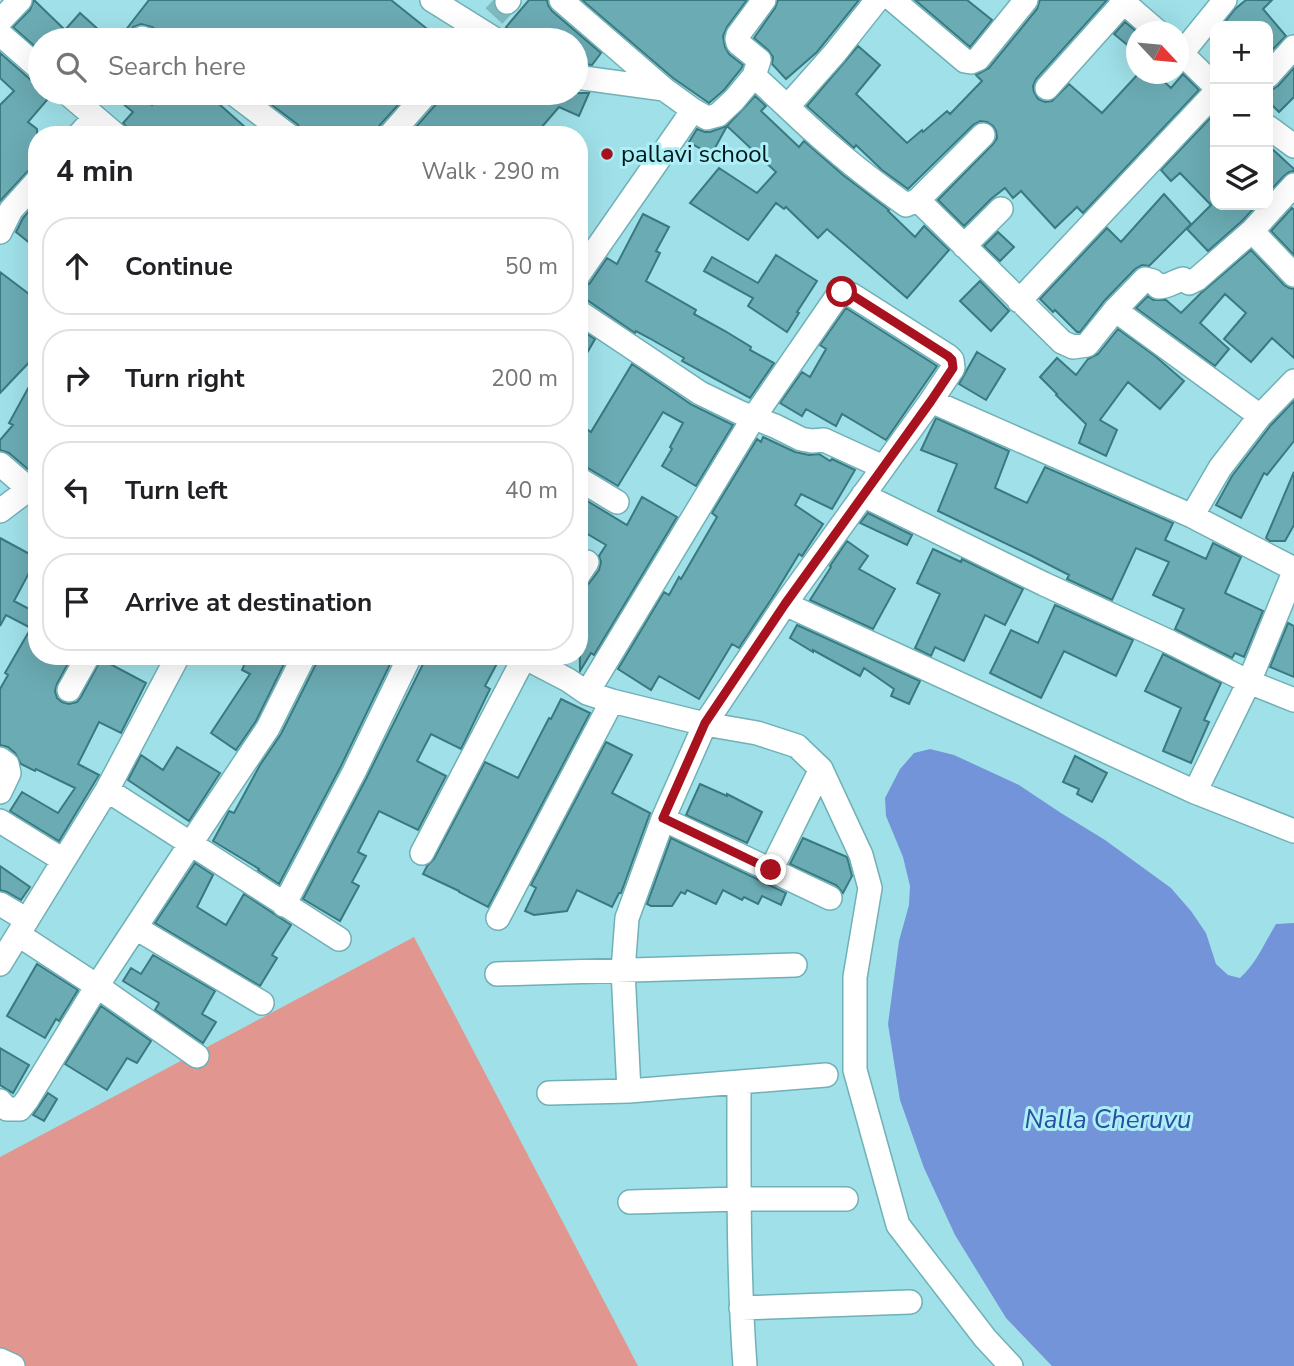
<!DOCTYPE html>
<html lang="en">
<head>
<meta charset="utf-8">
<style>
	:root { --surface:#fff; --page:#f2f2f2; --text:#202124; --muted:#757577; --line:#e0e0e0 }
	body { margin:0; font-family:"Nunito Sans",sans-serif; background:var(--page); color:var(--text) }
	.controls { position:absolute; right:21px; top:21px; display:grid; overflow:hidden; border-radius:14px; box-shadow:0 7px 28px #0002 }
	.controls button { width:63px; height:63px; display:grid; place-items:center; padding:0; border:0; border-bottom:2px solid var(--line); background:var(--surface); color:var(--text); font:35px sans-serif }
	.compass { position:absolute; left:1126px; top:21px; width:63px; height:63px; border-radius:50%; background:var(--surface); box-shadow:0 7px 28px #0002; rotate:116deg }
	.stop { position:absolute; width:21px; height:21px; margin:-16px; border:5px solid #a8121f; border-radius:50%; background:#fff }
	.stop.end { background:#a8121f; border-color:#fff; box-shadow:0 2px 7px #0008 }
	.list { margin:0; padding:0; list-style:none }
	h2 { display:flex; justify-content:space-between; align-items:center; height:91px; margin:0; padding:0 28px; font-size:30px }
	h2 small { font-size:23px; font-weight:400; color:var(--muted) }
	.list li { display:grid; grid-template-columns:46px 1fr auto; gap:21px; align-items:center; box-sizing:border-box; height:98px; margin:0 14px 14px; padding:0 14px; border:2px solid var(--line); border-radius:28px }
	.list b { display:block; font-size:26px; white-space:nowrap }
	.list em { font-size:23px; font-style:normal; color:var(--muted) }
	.icon { flex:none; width:38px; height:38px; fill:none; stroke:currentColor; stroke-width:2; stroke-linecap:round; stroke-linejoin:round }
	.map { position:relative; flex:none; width:1294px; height:1366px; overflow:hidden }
	.search { position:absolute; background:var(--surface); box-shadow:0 7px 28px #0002; left:28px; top:28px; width:560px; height:77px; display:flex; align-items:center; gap:18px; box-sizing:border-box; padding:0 24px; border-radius:38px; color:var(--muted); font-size:26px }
	.panel { position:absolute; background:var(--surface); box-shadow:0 7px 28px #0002; left:28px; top:126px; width:560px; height:539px; border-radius:28px }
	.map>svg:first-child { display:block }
</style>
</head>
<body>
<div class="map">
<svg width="1294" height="1366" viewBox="0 0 1294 1366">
	<rect width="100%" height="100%" fill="#a0e1e9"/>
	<path fill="#e19690" d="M414 937 638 1366H0V1157Z"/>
	<path fill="#7494da" d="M930 749 954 755 1019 785 1061 813 1105 840 1171 888 1191 911 1206 933 1216 964 1228 975 1240 978C1256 964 1265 942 1276 924L1294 923V1366H1052L1006 1318 955 1235 924 1168 900 1100 888 1024 899 941 909 905 910 886 903 857 886 816 885 798 900 769 914 753Z"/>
	<path fill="#6babb3" stroke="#397980" stroke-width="2" d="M34 0 65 30 80 13 110 40H40V51L13 27 30 10Z
		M149 0H391L441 40H161L158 31 152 27 141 24 133 27 129 33 128 40H118Z
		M529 0H547L548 5 552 11 601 53 592 65 576 63V40H522L506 27Z
		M582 0H747L727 27 723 36 725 47 729 54 743 65 741 69 724 90 709 103 673 78Z
		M778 0H859L817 52 786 79 772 64 773 57 768 50 754 38 775 8Z
		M915 0H967L992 20 970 47Z
		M1040 0H1107L1036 79 1033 86 1034 92 1038 99 1045 102 1052 101 1069 84 1102 113 1138 74H1156L1171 88 1183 74 1199 90 1083 213 1077 207 1055 228 1021 191 1013 198 1005 188 991 199 964 226 938 200 993 144 997 138 996 131 993 126 987 122 980 121 973 125 908 189 882 170 856 145 854 148 807 106 858 46 880 65 856 94 907 143 922 130 923 132 947 111 950 114 982 81 976 75 989 68 1037 9Z
		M1246 0H1272L1263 9 1286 36 1273 49 1268 44V26H1222L1235 9Z
		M1125 22 1137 32V53L1114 34Z
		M0 53 31 80 40 83V93H53L28 122 37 129V167L32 168 27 172 0 201V105L14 91 0 78Z
		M1294 68V97L1279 112 1268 101V90L1273 89 1278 86Z
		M110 93H138L152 105 163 93H219L222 101 219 104 254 135H130L129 130 123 123 133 112Z
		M256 93H409L379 126 376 135H307L297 124Z
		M441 93H589L579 116 559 107 535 135H425L416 127 438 102Z
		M755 96 766 106 761 111 799 147 804 141 843 175 889 210 888 211 915 237 924 226 949 250 907 298 827 229 818 238 786 207 784 209 776 203 748 240 690 203 719 168 757 193 776 172 727 126 711 155 689 142 697 129 705 132H710L727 126Z
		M1215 113V205H1257L1242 221 1208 251 1187 229 1211 205 1180 173 1171 181 1161 170Z
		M1268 145 1294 169V171L1289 172 1284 176 1268 193Z
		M1164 194 1191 224 1149 266 1142 265 1135 269 1105 300 1080 332H1077L1055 310 1053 312 1040 299 1107 228 1121 242Z
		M37 202V249L16 232 23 218Z
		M1292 208 1294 210V255L1271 231Z
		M643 214 669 227 656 251 660 253 646 281 696 310 694 314 725 331 751 347 750 350 774 363 750 398 682 361 684 358 649 338 636 331 635 333 587 300 579 298V288L586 286 590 283 607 258 617 264Z
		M998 232 1014 247 1000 261 984 246Z
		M1251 250 1284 285 1289 288 1294 289V358L1272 338 1251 362 1224 339 1246 313 1225 294 1200 323 1229 349 1215 366 1136 308 1148 296 1153 300H1166L1181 313 1201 293Z
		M776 255 817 281 797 312 799 313 787 332 748 306 753 298 704 271 712 257 758 283Z
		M0 272 37 300V354L0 393Z
		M980 281 1009 311 991 331 960 301Z
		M846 308 937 366 886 440 842 414 836 426 806 409 802 416 780 403 802 372 810 377 826 349 820 345Z
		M579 329 595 339 579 367Z
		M1118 329 1155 356 1184 381 1160 409 1128 382 1100 420 1117 430 1106 456 1079 443 1086 424 1056 395 1057 394 1040 377 1057 358 1076 375 1088 359 1098 354Z
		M977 352 1005 369 986 400 959 384Z
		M632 364 692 405 733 425 696 486 662 466 672 449 670 447 683 423 663 412 618 486 586 467 579 465V424L591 432Z
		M37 372V469L30 471 9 453 0 450V440L13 425 9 423Z
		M1294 401V441L1267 475 1264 473 1241 518 1216 505 1232 476 1271 425Z
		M936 418 1009 451 995 488 1027 503 1045 467 1173 523 1165 540 1206 559 1213 543 1241 557 1225 593 1263 611 1244 657 1235 653 1232 658 1175 629 1184 609 1153 595 1169 562 1136 548 1112 600 1067 579 1069 575 1032 556 938 511 957 464 921 450Z
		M763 437 795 452 809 455 819 454 830 461 832 459 855 470 832 509 801 494 795 505 823 524 802 556 799 554 776 592 739 648 732 644 699 699 659 676 651 690 618 669 664 592 669 595 679 577 681 579 717 517 712 513 757 439 761 442Z
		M1294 472V525L1285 541H1270L1266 538Z
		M579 496 627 525 642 497 677 517 594 655 591 653 580 671 579 588 586 586 590 582 599 570 601 562 599 556 606 545 579 529Z
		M868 513 912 535 907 545 860 523Z
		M0 538 37 558 14 601 37 613V656H72L57 684 55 691 57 698 62 702 69 704 77 702 81 697 101 659 146 683 121 733 99 722 78 764 99 775 59 841 10 811 22 792 58 813 75 788 36 769 35 771 21 764 15 753 8 747 0 745V689L8 675 5 673 31 628 6 615 0 626Z
		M847 541 868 556 859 569 895 589 873 629 810 600 831 567 830 566Z
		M933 549 961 562 962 559 1023 589 1005 625 985 615 964 661 935 647 931 656 915 648 940 594 917 583Z
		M1055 605 1133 640 1116 676 1064 651 1041 698 990 673 1011 630 1038 643Z
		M1288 623 1294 626V677L1270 667Z
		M797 625 920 681 909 704 891 696 894 689 864 668 860 676 813 650V652L790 638Z
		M1163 654 1221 683 1204 720 1209 722 1191 763 1163 751 1181 708 1145 691Z
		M248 656H288L256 721 236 750 211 733 250 674 242 670Z
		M318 656H394L341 766 279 884 258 870 259 869 213 841 227 815 229 811 234 813 260 765 281 734 317 662Z
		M427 656H501L485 686 490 689 461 749 431 734 417 761 446 776 418 830 379 811 358 852 366 856 352 882 359 886 340 921 303 899 366 779Z
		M561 699 590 713 488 907 459 892V891L423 874 427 866 434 859 485 762 518 778 549 718 551 719Z
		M606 742 632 755 612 793 650 813 621 893H619L612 907 577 890 567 911 534 915 525 911 536 888 531 885Z
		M177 747 220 773 189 821 128 780 141 755 163 770Z
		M1075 756 1107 773 1092 802 1077 794 1079 789 1063 782Z
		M700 784 727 796V794L762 812 747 843 686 815Z
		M671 838 786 893 781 905 762 896 758 904 744 897 742 900 723 890 716 904 687 890 685 894 681 892 672 906H651L647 904Z
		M803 838 847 857 852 876 843 893 836 885 790 864Z
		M195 863 213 875 197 907 226 925 244 894 291 925 272 955 277 958 260 986 155 923Z
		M0 866 30 887 21 900 7 892 0 890Z
		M153 955 215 991 202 1014 216 1022 203 1043 155 1010 159 1003 123 981 131 968 141 974Z
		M37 964 78 990 59 1021 56 1019 45 1038 7 1016Z
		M101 1006 151 1041 137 1063 127 1058 107 1090 65 1064Z
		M0 1048 29 1065 13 1093 0 1085Z
		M48 1093 57 1099 44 1121 33 1115Z"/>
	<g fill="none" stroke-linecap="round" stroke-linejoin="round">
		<path stroke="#80b9c0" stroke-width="23" stroke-dasharray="23 11" stroke-linecap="butt" d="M494 16 507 2"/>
		<g stroke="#70b0b7" stroke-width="26">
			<path id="minor" d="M432 0 496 40
				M561 0 664 89
				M893 0 965 61 971 62 978 59 1026 0
				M1121 0 1158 32
				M507 2 509 0
				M0 21 20 0
				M0 34 40 69
				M142 38 147 40
				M1178 50 1215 86
				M1182 53 1225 0
				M754 76C781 100 806 126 834 149 857 169 881 187 906 205L918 200 1062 342 1073 347 1087 345 1115 310 1260 416
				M1268 76 1294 47
				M576 77 664 89 693 110 707 118 718 115 734 100 754 76 759 60 738 43 737 39 738 35 764 0
				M1047 88 1124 2
				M67 93 116 135
				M233 93 288 135
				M788 106 835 53 877 0
				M1268 127 1294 146
				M79 135 95 117
				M390 135 427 93
				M1294 185 1252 231 1294 275
				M918 200 983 135
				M0 232 11 210 37 181
				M964 246 1001 209
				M579 274 693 110
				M1019 301 1215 93
				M1115 310 1145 279 1153 281 1158 287C1168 287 1173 282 1183 279L1189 283 1197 279 1252 231
				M579 312 700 393 741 413 775 426 801 439 812 441 824 440 883 467
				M0 464 37 496
				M579 479 617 502
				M863 495 1044 584 1170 642 1249 682 1294 700
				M0 511 37 483
				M1192 516 1220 468 1260 416 1294 381
				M579 574 587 562
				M785 604 1195 792 1294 831
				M522 656 568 680 587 693 612 701 705 724 757 733 797 746 821 769 861 855 870 888 855 977V1070L898 1225 985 1338 1011 1366
				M69 690 88 656
				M587 693 754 417 836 298 842 292 852 295 948 356 952 360 953 368 931 401
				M0 759 7 764 9 773 0 792
				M107 790 339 939
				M1195 792 1249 682 1294 572
				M0 821 63 860
				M422 853 524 658
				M771 870 821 769
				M830 898 663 819 705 724 785 604 931 401 1192 516 1294 569
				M0 904 27 920
				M284 905 354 772 410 656
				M498 918 612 701
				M136 928 262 1003
				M19 935 97 986 197 1056
				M0 964 107 790 178 656
				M497 974 795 965
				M739 1083C739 1178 738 1272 745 1366
				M629 1091 623 970 627 918 663 819
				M549 1093 629 1091 826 1075
				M0 1101 7 1109H20L27 1100 97 986 191 843 268 728 304 656
				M630 1202 739 1199H846
				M741 1308 910 1302
				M0 1360 13 1366"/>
		</g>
		<use href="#minor" stroke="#fff" stroke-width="23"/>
	</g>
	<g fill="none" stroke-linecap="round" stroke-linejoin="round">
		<path stroke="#a8121f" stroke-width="9" d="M771 870 663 818 705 723 785 604 931 401 953 368 952 360 948 356 852 295 842 292"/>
	</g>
	<circle fill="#a8121f" stroke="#adeff6" stroke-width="2.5" cx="607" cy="154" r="7"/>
	<g text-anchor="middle" stroke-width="6" stroke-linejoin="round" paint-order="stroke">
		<g font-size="24" fill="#00171a" stroke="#adeff6" text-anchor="start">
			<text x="621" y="162">pallavi school</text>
		</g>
		<g font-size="26" font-style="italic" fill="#2c4da1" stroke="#adeff6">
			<text x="1108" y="1128">Nalla Cheruvu</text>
		</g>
	</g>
</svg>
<div class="controls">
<button>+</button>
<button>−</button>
<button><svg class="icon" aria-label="layers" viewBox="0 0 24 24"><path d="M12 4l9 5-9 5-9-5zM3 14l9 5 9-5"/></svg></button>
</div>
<svg class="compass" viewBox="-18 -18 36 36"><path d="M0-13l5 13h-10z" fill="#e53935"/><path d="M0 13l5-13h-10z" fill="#757577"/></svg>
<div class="stop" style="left:842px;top:292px"></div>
<div class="stop end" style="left:771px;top:870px"></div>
<div class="search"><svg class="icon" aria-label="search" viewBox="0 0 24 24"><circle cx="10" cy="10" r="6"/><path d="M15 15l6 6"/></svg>Search here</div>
<section class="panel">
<h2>4 min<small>Walk · 290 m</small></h2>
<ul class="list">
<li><svg class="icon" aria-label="ahead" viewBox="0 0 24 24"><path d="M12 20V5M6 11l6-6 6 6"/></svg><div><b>Continue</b></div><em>50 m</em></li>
<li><svg class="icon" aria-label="right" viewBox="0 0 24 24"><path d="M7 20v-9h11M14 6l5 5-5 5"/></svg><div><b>Turn right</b></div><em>200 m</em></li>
<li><svg class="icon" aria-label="left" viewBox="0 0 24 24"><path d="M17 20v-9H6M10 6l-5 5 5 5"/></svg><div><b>Turn left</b></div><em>40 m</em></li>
<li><svg class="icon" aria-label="arrive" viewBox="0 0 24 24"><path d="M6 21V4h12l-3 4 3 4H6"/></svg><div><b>Arrive at destination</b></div></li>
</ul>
</section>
</div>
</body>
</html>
